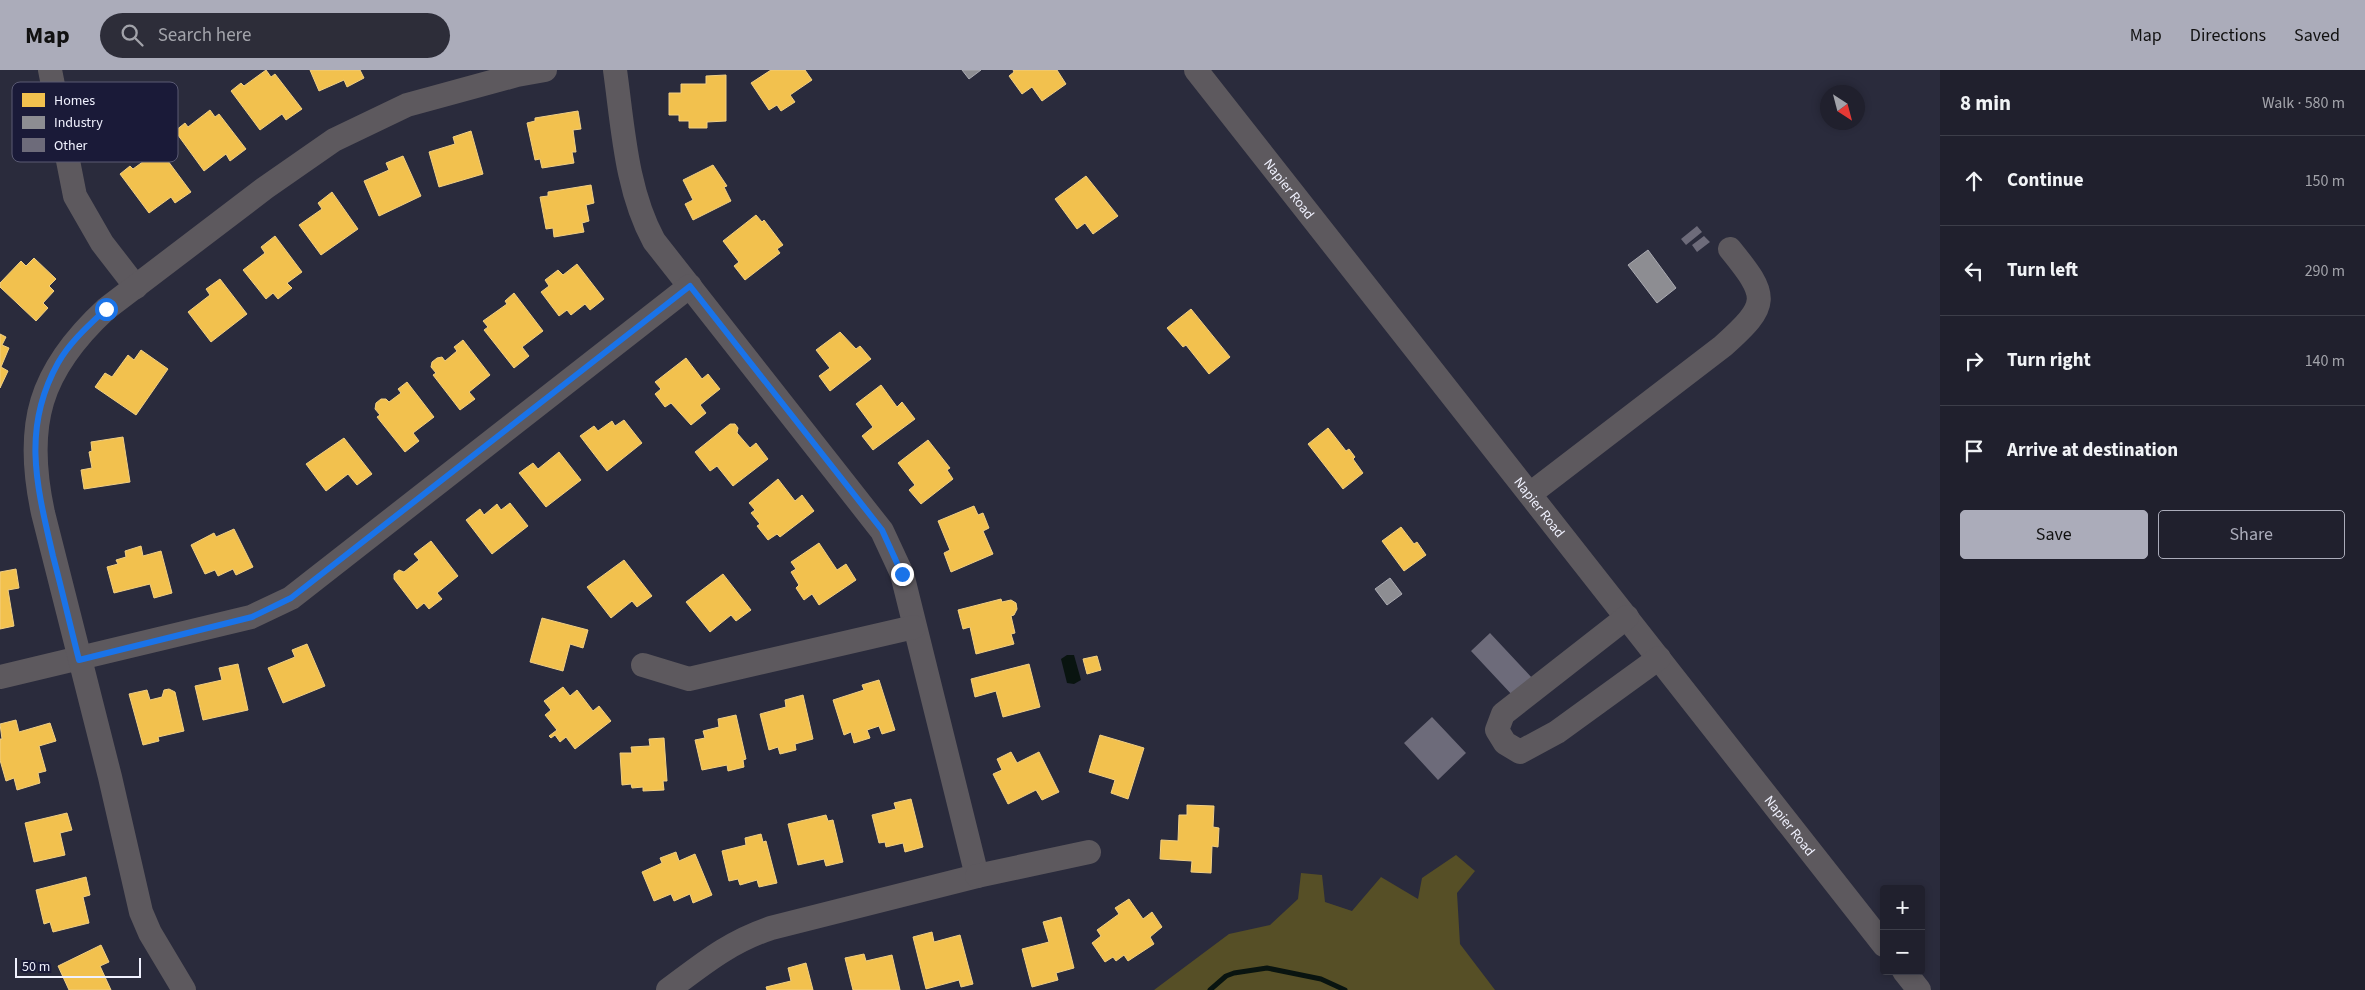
<!DOCTYPE html>
<html lang="en">
<head>
<meta charset="utf-8">
<style>
	:root { --surface:#20202d; --page:#2d2d39; --text:#f1f3f6; --muted:#a2a3aa; --line:#3d3e49; --accent:#abacba }
	body { margin:0; font-family:"Source Sans 3",sans-serif; background:var(--page); color:var(--text) }
	.controls { position:absolute; right:15px; bottom:15px; display:grid; overflow:hidden; border-radius:5px; box-shadow:0 2px 8px #0003 }
	.controls button { width:45px; height:45px; display:grid; place-items:center; padding:0; border:0; border-bottom:1px solid var(--line); background:var(--surface); color:var(--text); font:25px sans-serif }
	.compass { position:absolute; left:1820px; top:15px; width:45px; height:45px; border-radius:50%; background:var(--surface); box-shadow:0 2px 8px #0003; rotate:144deg }
	.scale { position:absolute; left:15px; bottom:12px; width:126px; box-sizing:border-box; padding-left:5px; border:2px solid #f0f1fe; border-top:0; font-size:14px; line-height:18px; white-space:nowrap; color:#f0f1fe; -webkit-text-stroke:4px #1a1a38; paint-order:stroke }
	.stop { position:absolute; width:15px; height:15px; margin:-11px; border:4px solid #1a73e8; border-radius:50%; background:#fff }
	.stop.end { background:#1a73e8; border-color:#fff; box-shadow:0 1px 5px #0008 }
	.list { margin:0; padding:0; list-style:none }
	h2 { display:flex; justify-content:space-between; align-items:center; height:65px; margin:0; padding:0 20px; font-size:21px }
	h2 small { font-size:16px; font-weight:400; color:var(--muted) }
	.list li { display:grid; grid-template-columns:32px 1fr auto; gap:15px; align-items:center; box-sizing:border-box; height:90px; padding:0 20px; border-top:1px solid var(--line) }
	.list b { display:block; font-size:19px; white-space:nowrap }
	.list em { font-size:16px; font-style:normal; color:var(--muted) }
	.actions { display:flex; gap:10px; padding:15px 20px }
	.actions a { flex:1; padding:11px 0; border:1px solid var(--accent); border-radius:5px; text-align:center; font-size:18px; color:var(--accent) }
	.actions .main { background:var(--accent); color:#111 }
	.icon { flex:none; width:28px; height:28px; fill:none; stroke:currentColor; stroke-width:2; stroke-linecap:round; stroke-linejoin:round }
	.map { position:relative; flex:none; width:1940px; height:920px; overflow:hidden }
	header { display:flex; align-items:center; gap:30px; box-sizing:border-box; height:70px; padding:0 25px; background:var(--accent); color:#111 }
	header strong { font-size:24px }
	nav { display:flex; gap:28px; margin-inline-start:auto; font-size:18px }
	.search { width:350px; height:45px; background:var(--page); display:flex; align-items:center; gap:12px; box-sizing:border-box; padding:0 18px; border-radius:28px; color:var(--muted); font-size:19px }
	main { display:flex }
	aside { flex:1; background:var(--surface) }
	.map>svg:first-child { display:block }
</style>
</head>
<body>
<header>
<strong>Map</strong>
<div class="search"><svg class="icon" aria-label="search" viewBox="0 0 24 24"><circle cx="10" cy="10" r="6"/><path d="M15 15l6 6"/></svg>Search here</div>
<nav><a>Map</a><a>Directions</a><a>Saved</a></nav>
</header>
<main>
<div class="map">
<svg width="1940" height="920" viewBox="0 0 1940 920">
	<rect width="100%" height="100%" fill="#2a2b3c"/>
	<path fill="#564f26" d="M1456 785 1475 801 1457 823 1460 874 1495 920H1154L1229 864 1270 855 1298 829 1301 803 1322 805 1325 832 1352 841 1381 807 1418 829 1422 808Z"/>
	<path fill="#091410" d="M1067 585H1074L1081 610 1074 614 1067 613 1061 589Z"/>
	<path fill="#f2c14e" stroke="#f1cf83" d="M266 0 271 7 275 4 302 39 286 50 282 44 260 60 231 21 241 13 244 16Z
		M310 0H360L364 8 347 17 344 10 319 21Z
		M771 0H805L812 10 790 25 795 32 781 41 777 35 769 40 751 13Z
		M1013 0H1057L1066 14 1042 31 1032 17 1022 24 1009 6 1014 2Z
		M726 5V51L707 52V58H689V51H679V45H669V23H681V14H706V6Z
		M210 40 215 47 219 44 246 79 230 91 226 84 204 101 175 61 185 53 188 57Z
		M578 41 581 59 573 60 576 82H572L574 93 542 98 540 89 535 90 527 53 535 51V48Z
		M471 61 483 104 439 117 429 82 455 74 453 67Z
		M155 83 160 90 165 87 191 122 175 133 171 127 149 143 120 104 130 96 133 99Z
		M403 86 421 126 379 146 364 111 389 100 386 93Z
		M713 95 727 116 724 117 731 131 693 150 685 134 693 130 683 110Z
		M1086 106 1118 146 1093 164 1085 153 1077 159 1055 129Z
		M591 115 594 133 586 135 589 151 582 153 584 162 554 167 553 158 546 159 540 127 548 126V122Z
		M332 122 358 159 321 185 299 155 322 139 318 133Z
		M756 145 762 152 764 150 783 175 777 179 780 183 745 210 734 196 739 192 723 171Z
		M275 166 302 202 287 213 292 218 278 229 273 223 266 229 243 200 265 183 261 177Z
		M34 188 56 209 49 216 54 221 43 233 48 238 36 251 0 217V213L21 191 26 196Z
		M577 194 604 229 590 240 585 234 571 245 567 240 559 246 541 222 549 216 545 210 558 200 563 205Z
		M220 209 247 244 211 272 188 242 210 225 206 219Z
		M514 223 543 261 522 277 529 286 514 298 484 260 488 257 483 251 507 234 505 231Z
		M1191 239 1230 287 1209 304 1186 275 1183 277 1167 258Z
		M840 262 856 279 860 276 871 289 830 321 819 306 830 298 816 280Z
		M0 264 6 267 2 275 9 278 1 297 8 301 0 318Z
		M463 270 490 305 469 322 475 329 460 340 433 305 436 303 431 297 432 292 437 288 442 287 445 291 457 281 454 277Z
		M141 280 168 299 136 345 95 317 105 303 112 307 128 285 134 290Z
		M686 288 702 309 708 304 720 319 700 335 706 343 691 355 671 333 665 337 655 324 661 319 655 312Z
		M407 312 434 347 413 363 419 371 405 382 377 347 380 345 375 339 376 333 381 329H386L389 332 401 323 398 319Z
		M881 315 897 337 902 332 915 349 873 380 862 366 873 357 856 334Z
		M624 350 642 373 607 401 580 366 594 356 598 361 612 351 615 356Z
		M730 354H735L738 358 737 363 750 378 756 373 768 389 733 416 717 396 710 401 695 382Z
		M1328 358 1346 381 1349 379 1355 387 1353 389 1363 403 1343 419 1308 374Z
		M123 367 130 412 84 419 81 400 92 398 89 382 92 381 91 372Z
		M344 368 372 404 357 415 348 404 326 421 306 394Z
		M928 370 950 398 947 400 953 409 921 434 909 420 915 415 898 393Z
		M559 382 581 410 546 437 519 403 533 393 538 399Z
		M778 409 795 431 802 425 814 441 780 467 777 464 768 470 757 456 760 454 751 443 755 440 749 433Z
		M510 433 528 456 492 484 466 450 480 439 484 445 497 434 501 440Z
		M974 436 978 445 983 443 989 458 983 461 993 484 951 502 944 483 950 480 938 451Z
		M1401 457 1414 474 1417 472 1426 485 1404 501 1382 471Z
		M234 459 253 497 236 505 233 499 218 506 215 500 205 504 191 475 214 463 216 467Z
		M431 471 458 506 437 523 442 529 429 539 424 533 417 539 394 509V504L399 500 404 502 419 490 414 484Z
		M819 473 837 500 846 494 856 510 819 535 812 524 804 530 796 518 799 515 791 502 796 499 791 492Z
		M141 476 143 486 161 481 172 523 154 528 150 514 114 523 107 497 118 494 116 490 126 487 125 481Z
		M624 490 652 526 637 537 632 531 611 548 587 517Z
		M16 499 19 518 8 520 14 556 0 559V502Z
		M723 504 751 540 736 551 731 545 710 562 686 532Z
		M1001 529 1002 532 1011 530 1016 533 1017 539 1014 545 1011 546 1015 563 1011 564 1014 574 976 584 970 557 963 559 958 540Z
		M542 548 588 560 583 578 570 574 563 601 530 592Z
		M307 574 325 616 283 633 268 598 295 587 292 580Z
		M1097 586 1101 600 1087 604 1083 589Z
		M238 594 248 640 203 650 195 616 222 610 219 598Z
		M1029 594 1040 637 1003 647 996 621 975 627 971 609Z
		M879 610 895 660 882 664 879 656 867 660 870 668 854 673 851 662 844 665 833 630 864 620 862 615Z
		M563 617 570 626 577 620 593 641 599 636 611 651 575 679 566 667 560 672 555 665 551 668 549 666 557 660 545 645 551 640 544 631Z
		M169 619 175 622 184 661 158 667 159 671 143 675 129 624 147 620 150 630 162 627 164 620Z
		M803 625 813 669 795 674 796 680 780 684 778 677 769 680 760 644 786 637 785 630Z
		M736 645 746 689 743 690 744 697 728 701 727 695 702 700 695 670 705 668 703 661 719 657 718 649Z
		M16 650 19 662 50 653 56 671 39 676 46 701 38 703 40 713 17 720 14 708 6 711 0 690V669H2L0 654Z
		M1100 665 1144 678 1128 729 1111 723 1115 710 1089 702Z
		M664 668 667 711H663L664 720 643 721V717L632 718 631 714 622 715 620 683H632L631 677 650 676 649 669Z
		M1011 682 1017 693 1039 682 1059 722 1042 730 1036 720 1008 734 993 704 1002 700 997 689Z
		M911 729 923 777 905 782 903 773 886 777 885 772 879 773 872 745 896 739 894 733Z
		M1187 735 1214 736 1213 757 1219 758 1218 777 1212 776 1211 803 1191 802 1192 791 1160 789 1161 770 1178 771 1179 745H1187Z
		M67 743 72 760 60 763 65 785 34 792 25 753Z
		M826 745 828 751 833 750 843 792 826 796 824 789 798 795 788 754Z
		M761 764 763 772 766 771 777 813 759 817 757 810 740 815 738 809 729 811 722 781 746 775 745 768Z
		M676 782 679 791 695 784 712 825 693 833 690 824 674 831 671 824 654 831 642 802 662 793 660 788Z
		M86 807 90 825 83 827 89 853 53 862 50 852 44 854 36 820Z
		M1129 829 1143 849 1152 842 1162 857 1150 867 1154 874 1128 891 1124 885 1116 891 1113 887 1105 892 1092 873 1101 866 1097 860 1119 844 1115 838Z
		M1061 847 1074 898 1056 903 1058 910 1032 917 1022 879 1049 872 1043 852Z
		M932 862 934 872 960 865 973 914 961 917 959 910 926 919 913 867Z
		M101 875 109 892 100 896 111 920H69L58 896Z
		M864 884 866 891 892 885 900 920H853L845 888Z
		M806 893 813 920H767L766 917 791 911 788 898Z"/>
	<path fill="#8d8d92" stroke="#ababb2" d="M962 0H981L969 9Z
		M1648 180 1676 218 1657 233 1628 195Z
		M1390 508 1402 524 1387 535 1375 519Z"/>
	<g fill="none" stroke-linecap="round" stroke-linejoin="round">
		<path stroke="#091410" stroke-width="5" d="M1210 920 1226 906 1234 903 1267 898 1321 909 1345 920"/>
	</g>
	<path fill="#6d6b7a" d="M1697 156 1702 162 1686 175 1681 169Z
		M1704 166 1710 172 1697 182 1692 175Z
		M1490 563 1533 609 1514 627 1471 581Z
		M1432 647 1466 683 1438 710 1404 673Z"/>
	<g fill="none" stroke-linecap="round" stroke-linejoin="round">
		<g stroke="#5d595e" stroke-width="24">
			<path d="M50 0 75 126 102 173 136 217"/>
			<path d="M615 0C623 57 626 120 654 171L882 461 902 504 977 806 771 858C729 872 703 894 668 920"/>
			<path id="s1" d="M1196 0 1884 875"/>
			<path d="M1530 424 1723 276C1770 234 1769 227 1730 179"/>
			<path d="M1627 547 1503 644 1497 660 1505 673 1520 682 1557 662 1659 588"/>
			<path d="M643 595 689 609 914 557"/>
			<path d="M0 607 251 547 291 528 690 216"/>
			<path d="M977 806 1089 782"/>
			<path d="M1904 901 1919 920"/>
			<path d="M184 920 150 863 141 842 110 707 43 443C24 355 39 301 106 239L265 118 334 70 407 35 517 5 545 0"/>
		</g>
	</g>
	<g fill="none" stroke-linecap="round" stroke-linejoin="round">
		<path stroke="#1a73e8" stroke-width="6" d="M106 239C88 256 70 272 58 293 21 359 37 417 53 486 62 520 70 555 79 590L252 547 291 528 690 216 882 460 902 504"/>
	</g>
	<g text-anchor="middle" stroke-width="5" stroke-linejoin="round" paint-order="stroke">
		<g font-size="14" fill="#f0f1fe" stroke="#1a1a38">
			<text dy="5" stroke="none"><textPath href="#s1" startOffset="151">Napier Road</textPath></text>
			<text dy="5" stroke="none"><textPath href="#s1" startOffset="556">Napier Road</textPath></text>
			<text dy="5" stroke="none"><textPath href="#s1" startOffset="961">Napier Road</textPath></text>
		</g>
	</g>
	<rect x="12" y="12" width="166" height="80" rx="8" fill="#1a1a38" stroke="#5a5a73" stroke-width="1"/>
	<rect x="22" y="23" width="23" height="14" fill="#f2c14e"/>
	<rect x="22" y="46" width="23" height="13" fill="#8d8d92"/>
	<rect x="22" y="68" width="23" height="14" fill="#6d6b7a"/>
	<g font-size="14" fill="#f0f1fe">
		<text x="54" y="35">Homes</text>
		<text x="54" y="57">Industry</text>
		<text x="54" y="80">Other</text>
	</g>
</svg>
<div class="controls">
<button>+</button>
<button>−</button>
</div>
<svg class="compass" viewBox="-18 -18 36 36"><path d="M0-13l5 13h-10z" fill="#e53935"/><path d="M0 13l5-13h-10z" fill="#a2a3aa"/></svg>
<div class="scale">50 m</div>
<div class="stop" style="left:106px;top:239px"></div>
<div class="stop end" style="left:902px;top:504px"></div>
</div>
<aside>
<h2>8 min<small>Walk · 580 m</small></h2>
<ul class="list">
<li><svg class="icon" aria-label="ahead" viewBox="0 0 24 24"><path d="M12 20V5M6 11l6-6 6 6"/></svg><div><b>Continue</b></div><em>150 m</em></li>
<li><svg class="icon" aria-label="left" viewBox="0 0 24 24"><path d="M17 20v-9H6M10 6l-5 5 5 5"/></svg><div><b>Turn left</b></div><em>290 m</em></li>
<li><svg class="icon" aria-label="right" viewBox="0 0 24 24"><path d="M7 20v-9h11M14 6l5 5-5 5"/></svg><div><b>Turn right</b></div><em>140 m</em></li>
<li><svg class="icon" aria-label="arrive" viewBox="0 0 24 24"><path d="M6 21V4h12l-3 4 3 4H6"/></svg><div><b>Arrive at destination</b></div></li>
</ul>
<div class="actions"><a class="main">Save</a><a>Share</a></div>
</aside>
</main>
</body>
</html>
